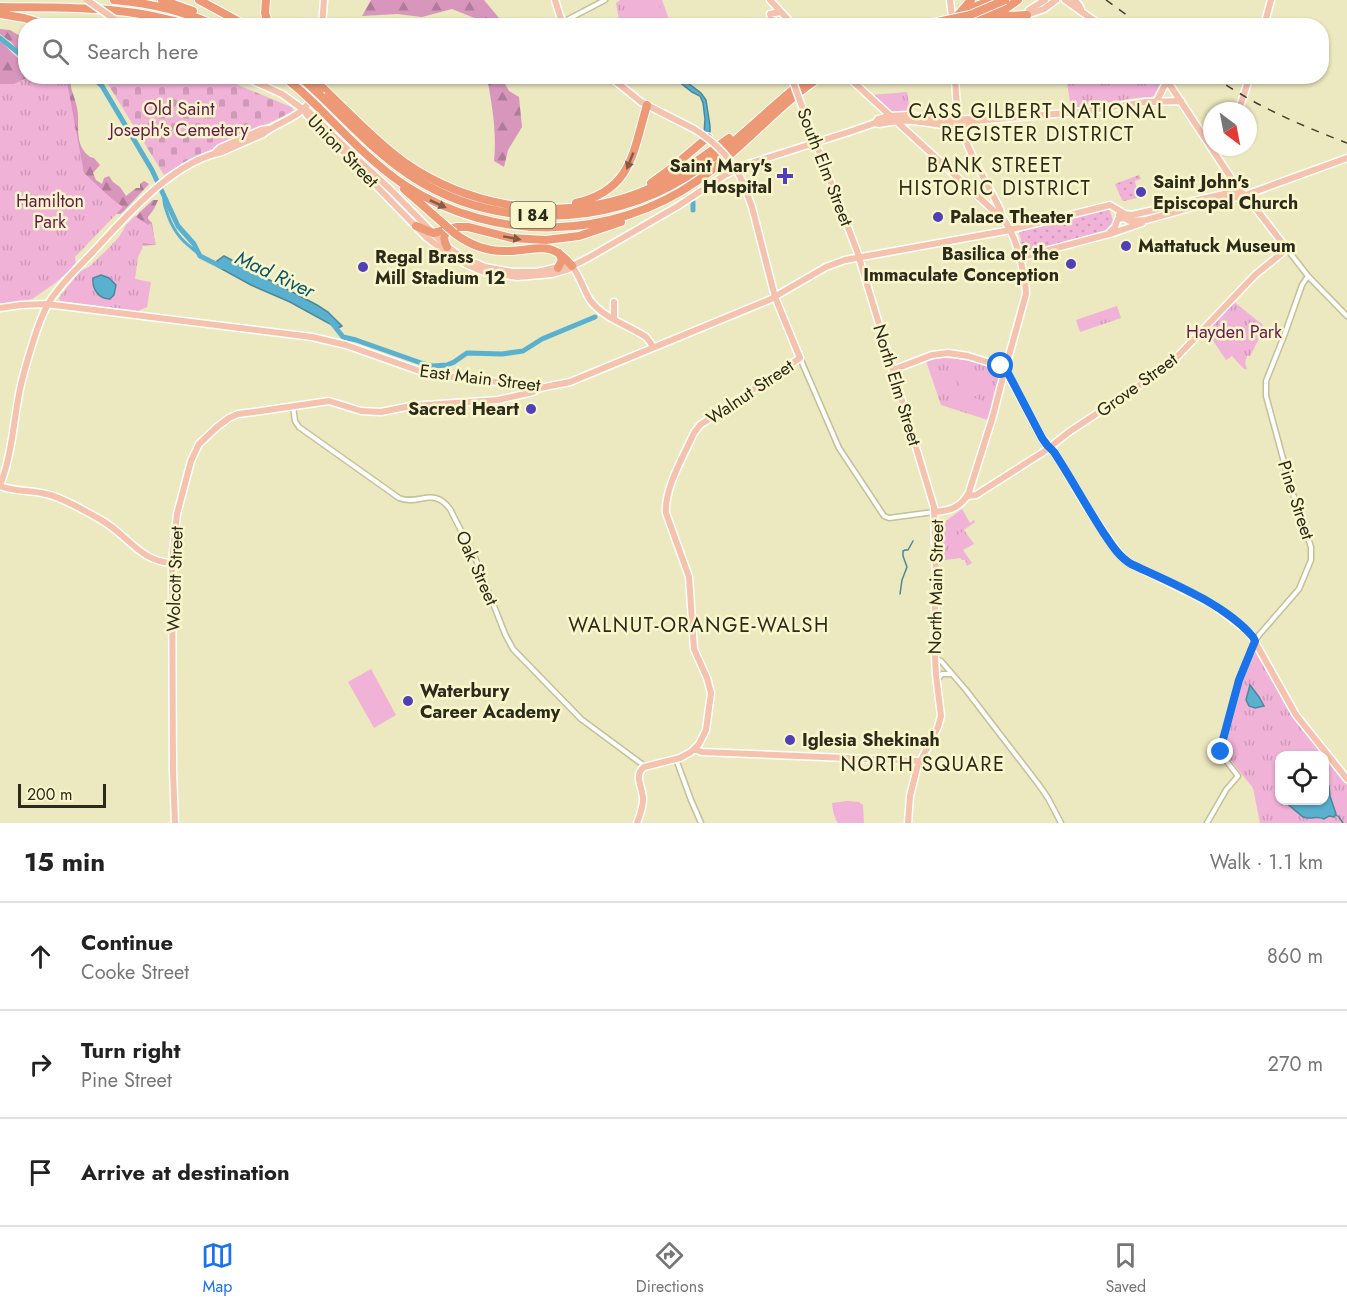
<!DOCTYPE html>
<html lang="en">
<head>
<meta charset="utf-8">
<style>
	:root { --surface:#fff; --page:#f2f2f2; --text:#222; --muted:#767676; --line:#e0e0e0; --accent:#1a73e8 }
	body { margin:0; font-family:Jost,sans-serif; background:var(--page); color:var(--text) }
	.controls { position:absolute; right:18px; bottom:18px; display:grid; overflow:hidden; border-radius:12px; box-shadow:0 2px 4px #0004 }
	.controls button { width:54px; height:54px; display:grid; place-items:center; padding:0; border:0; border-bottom:2px solid var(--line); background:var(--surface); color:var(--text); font:30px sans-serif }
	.compass { position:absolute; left:1203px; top:102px; width:54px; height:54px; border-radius:50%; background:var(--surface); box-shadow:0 2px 4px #0004; rotate:148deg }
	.scale { position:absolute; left:18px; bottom:15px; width:88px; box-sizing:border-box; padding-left:6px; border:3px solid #2c2a1a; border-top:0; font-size:16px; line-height:21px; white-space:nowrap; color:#2c2a1a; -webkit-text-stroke:4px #f9f6cc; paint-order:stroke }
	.stop { position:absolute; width:18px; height:18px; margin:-14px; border:4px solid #1a73e8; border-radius:50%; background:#fff }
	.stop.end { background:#1a73e8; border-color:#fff; box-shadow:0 2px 6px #0008 }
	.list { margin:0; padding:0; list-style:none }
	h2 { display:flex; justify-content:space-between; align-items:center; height:78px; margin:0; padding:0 24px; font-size:26px }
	h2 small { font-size:20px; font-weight:400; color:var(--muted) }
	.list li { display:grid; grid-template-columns:39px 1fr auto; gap:18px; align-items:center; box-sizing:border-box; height:108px; padding:0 24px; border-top:2px solid var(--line) }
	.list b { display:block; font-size:22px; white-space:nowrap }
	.list p { margin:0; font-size:20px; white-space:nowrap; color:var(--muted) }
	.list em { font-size:20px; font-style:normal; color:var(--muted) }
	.icon { flex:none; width:33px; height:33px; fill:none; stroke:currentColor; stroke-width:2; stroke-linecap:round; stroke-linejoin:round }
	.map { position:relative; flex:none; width:1347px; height:823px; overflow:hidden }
	.search { position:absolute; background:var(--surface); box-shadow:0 2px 4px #0004; left:18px; right:18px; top:18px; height:66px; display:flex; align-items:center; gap:15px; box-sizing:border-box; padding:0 21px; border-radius:24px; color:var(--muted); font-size:22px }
	.sheet { height:402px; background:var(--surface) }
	nav { display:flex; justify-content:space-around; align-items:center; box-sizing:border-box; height:84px; border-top:2px solid var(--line); background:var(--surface); font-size:16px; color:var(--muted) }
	nav a { display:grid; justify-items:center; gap:3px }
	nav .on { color:var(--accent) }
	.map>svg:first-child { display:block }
</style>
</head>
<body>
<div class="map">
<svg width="1347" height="823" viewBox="0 0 1347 823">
	<defs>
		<pattern id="grass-dots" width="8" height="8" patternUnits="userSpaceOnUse" patternTransform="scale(1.5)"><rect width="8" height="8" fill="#f1b2d7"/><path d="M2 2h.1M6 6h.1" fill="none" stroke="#cf99b8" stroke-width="1.8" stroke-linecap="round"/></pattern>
		<pattern id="forest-firs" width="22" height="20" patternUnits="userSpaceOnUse" patternTransform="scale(1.5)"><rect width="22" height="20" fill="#d996bd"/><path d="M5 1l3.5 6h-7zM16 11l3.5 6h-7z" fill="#b07b99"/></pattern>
		<pattern id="cemetery-stones" width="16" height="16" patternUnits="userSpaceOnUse" patternTransform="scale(1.5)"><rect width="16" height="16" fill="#f1b2d7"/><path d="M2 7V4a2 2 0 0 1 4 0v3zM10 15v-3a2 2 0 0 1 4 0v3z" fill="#cf99b8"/></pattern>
		<pattern id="park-tufts" width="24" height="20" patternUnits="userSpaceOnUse" patternTransform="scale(1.5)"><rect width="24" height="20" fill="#f1b2d7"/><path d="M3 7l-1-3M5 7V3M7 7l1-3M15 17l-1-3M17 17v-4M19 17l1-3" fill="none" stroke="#cf99b8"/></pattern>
	</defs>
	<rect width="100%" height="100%" fill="#ece8bf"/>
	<path fill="url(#grass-dots)" d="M1139 175 1141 179 1135 181 1138 195 1136 196 1137 198 1124 201 1122 200 1115 184Z
		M1105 209 1110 211 1114 224 1110 229 1026 252 1020 243 1021 239 1019 233 1020 231Z"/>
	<path fill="url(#forest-firs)" d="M371 0H484L499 18 497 25H478L477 19 452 9 422 17 397 14 362 16Z
		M0 29 10 30 25 39V56L20 53 12 43 0 34Z
		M0 41C8 47 16 59 25 62L26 76 71 77C69 89 75 96 77 108 80 121 75 139 84 151 85 153 88 155 90 157L94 158 100 165 93 173 96 180 102 184 104 178 109 176 113 182 120 187 126 196 136 188H140V184L144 181 149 184 123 212 120 214H117L116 211 0 192Z
		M487 77H501L509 91 519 97 522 127 508 150 504 167 494 161C497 132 492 105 487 77Z
		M153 200H158L154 209 148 217V219L152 223 155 245 112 247V244L116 241 140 212Z"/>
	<path fill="url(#cemetery-stones)" d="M110 76 219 77 291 107 294 110 286 115 187 161 164 175 106 81Z"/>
	<path fill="url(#park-tufts)" fill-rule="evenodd" d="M620 0H662L671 25H620L616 3Z
		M28 77H66L84 173 112 199 123 207 75 257 76 265 54 284 32 299 25 301 0 305V84H14Z
		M1066 77H1158L1161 82 1154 96 1151 97 1136 98 1074 108 1071 107Z
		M907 92 910 111 889 112 871 95Z
		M135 216 148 225 151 223 156 245 143 243 142 249 138 257 135 279 151 282 147 307 138 311 60 301 59 298 61 295 80 271 89 267 118 239 126 225Z
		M1233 301 1263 325 1256 334 1260 337 1250 356H1247L1245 363 1247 369H1244L1232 356 1226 360 1210 336 1205 333Z
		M1117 306 1121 318 1080 332 1076 320Z
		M941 358C961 358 980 362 999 370L1000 373 988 420 941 405 926 361Z
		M962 509 970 523 974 520 975 522 964 530 974 544 963 550 972 563 967 566 965 560H962L960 558 939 561 938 527Z
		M1256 651 1293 717 1331 762 1347 785V823H1260L1253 788 1228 757 1225 749 1243 680ZM1280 756H1324V800H1280Z"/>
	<path fill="#f1b2d7" d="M649 0H658L664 25H644L641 24 633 10 635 6Z
		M973 372 979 385 964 393 957 381Z
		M959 393 984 401 979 416 954 408Z
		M963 531 971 542 958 552 950 541Z
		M371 669 396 715 374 728 348 682Z
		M847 801 859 802 863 805 864 823H838C834 817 833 811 832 803Z"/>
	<path fill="#59b1cf" stroke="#4c8899" stroke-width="1.5" d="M673 77H680L701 93 706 100 710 126V132L704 135 705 119 703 103 700 96 692 92Z
		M224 256 317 305 328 312 342 326 336 329 332 325 290 302 251 285 218 267 216 265 217 261Z
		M101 275 109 278 116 285 114 295 110 299C98 299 92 288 93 278Z
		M1250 685 1259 697 1264 706 1255 708 1249 706 1246 700Z
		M1325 778 1329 786 1330 796 1336 814 1334 817 1329 816 1324 819C1317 815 1311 820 1303 817L1284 801 1324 800Z"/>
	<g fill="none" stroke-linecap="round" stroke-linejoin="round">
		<path stroke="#4c8899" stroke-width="1.5" d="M900 594 902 580 907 567 903 556V551L905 550H908L913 541
			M1336 815 1339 817 1343 823"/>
		<path stroke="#59b1cf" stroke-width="3" d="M164 194C163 203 166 210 169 218 176 236 185 243 200 255"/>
		<path stroke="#59b1cf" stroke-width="5" d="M0 38 26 59
			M91 76 102 86 152 170 178 226 194 244 200 256 222 267
			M693 202V210
			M332 323 343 337 356 340 424 364 433 366 447 365 454 362 467 353 502 354 523 351 542 339 595 317"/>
		<g stroke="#c4c098" stroke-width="7">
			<path id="minor" d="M563 22 605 0
				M1287 249 1308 276 1347 316
				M800 358 839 448 884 516 889 518 934 512
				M293 406 295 421 299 427 399 498C419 506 433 486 450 509L476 560 505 634 513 649 581 719 646 767
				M935 659 941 661 966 690 1039 785 1048 798 1061 823
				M937 680 942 674H950
				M676 759 691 800 701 823
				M1207 823 1226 790 1238 776 1224 758 1221 749 1239 680 1254 642 1259 635 1299 589 1311 560V547L1291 488 1266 396V381L1284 336 1302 285 1308 276"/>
		</g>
		<g stroke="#fff" stroke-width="9">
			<path id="major" d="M555 0 560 16 565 26
				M770 0 794 26
				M950 0 953 26
				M1065 0 1102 26
				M1074 0 1079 5 1081 9
				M1027 15 1044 9 1056 0
				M1027 15 1029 10 1045 0
				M322 26 324 0
				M773 26 770 14 780 12
				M1264 26 1271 0
				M242 76 282 94 304 110 308 111 353 155 391 190 444 244 460 256 485 267 513 272H537L567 265 572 266
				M609 76 641 102 694 129
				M847 76 994 211 1001 214
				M800 101 857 251 934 507 936 576 934 639 936 675 941 716 938 727 917 768 910 796 908 823
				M1156 102 1167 81
				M1239 109 1250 76
				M304 110 307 115 426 237 452 257 470 266 484 272 518 277 552 274 569 269 572 266 588 258 678 206 725 175 748 164 852 131 875 123 878 119 889 116 908 115 941 120 970 119 974 121
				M875 123 879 124C890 122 901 120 912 121 930 122 957 131 974 121L1078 112 1146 102 1181 101
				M1204 137 1212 132
				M215 153 220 148 261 130 268 129
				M1119 215 1130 221 1146 220 1222 199 1240 197 1347 158
				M1110 232 1115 227 1118 219 1124 218
				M1019 258 1113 233 1142 223
				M572 266C580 276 583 289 590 300 603 318 628 325 646 337L650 342 653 347
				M0 308 21 305 46 304 312 337 346 345 428 374 533 386 540 388 570 382 769 300 826 267 845 260 1005 231 1110 205 1125 214 1132 215 1224 194 1239 193 1244 195
				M614 318V302
				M1005 369 1042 438 1055 453 1088 509 1115 548 1123 558 1131 564 1212 604 1250 633 1296 715 1347 779
				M893 370 932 355 948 353 968 356 1000 366 1005 369
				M0 485C11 458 13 428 18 400 21 380 27 361 33 342 37 329 42 315 48 304 59 285 76 270 90 255 125 218 171 162 222 152L263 134C279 121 302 118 312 97
				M0 486C14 492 31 490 46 494 62 497 87 512 101 520 127 534 140 562 172 563
				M968 496 976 495 1045 451 1069 432 1140 385 1176 358 1255 275 1287 249 1250 201 1237 187 1164 76
				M934 512C950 511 962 507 969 492L993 416 1003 377 1026 294C1026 279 1018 247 1012 234 1009 225 1001 219 1000 209 986 181 968 153 960 123 956 108 956 92 955 76
				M694 749 702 752 919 761
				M175 823 173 771 172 561 177 514 191 461 199 444 217 427 229 418 238 414 254 412 329 401 361 411 381 412 411 406 498 400 533 392 540 388
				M637 823C640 815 643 808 643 799 643 787 633 776 644 767L680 758 691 752 699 744 706 730 711 693 707 678 694 649 689 577 666 513C664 489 684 455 694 433L700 425 800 358 775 297 752 207 743 183"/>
		</g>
		<g stroke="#fff" stroke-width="10">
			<path id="highway" d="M114 0C150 3 184 11 217 26
				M162 0 193 11
				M199 0 247 26
				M266 0 265 13 269 26
				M0 7C64 8 129 5 190 26
				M0 14 24 18 51 26
				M958 15 971 0
				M962 19 974 7 992 0
				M991 25 1007 16 1027 15
				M118 26 120 23
				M911 26 933 23
				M964 26 981 17 1005 2
				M981 26 1018 0
				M283 76 302 92
				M323 88C349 113 375 141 404 162 473 210 566 223 644 191 674 178 702 158 729 138
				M322 97C351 125 379 156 414 178 495 229 605 228 686 177 731 149 768 108 810 76
				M318 107C346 135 373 164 406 186 494 243 611 241 697 181 742 150 776 106 822 76
				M651 183 669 170 708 137
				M404 189 445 225
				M576 203C632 190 633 152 647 105
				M416 226 433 233 457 227H468L511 238 546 240 579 236 621 222
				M454 233C470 245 487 252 507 251 537 251 549 238 572 266
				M447 247C443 240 443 233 450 229
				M558 268 562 260 559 253"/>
		</g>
		<use href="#minor" stroke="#fff" stroke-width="4"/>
		<use href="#major" stroke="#f4c2ad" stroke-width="6"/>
		<use href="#highway" stroke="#ed9976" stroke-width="8"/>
		<path stroke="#44422f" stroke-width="1.5" stroke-dasharray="8 8" stroke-linecap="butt" d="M1106 0 1142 26
			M1213 76C1255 106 1300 125 1347 143"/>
		<g stroke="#fff" stroke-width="9" stroke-linecap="butt">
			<path id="major-bridge" d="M87 0 114 19
				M791 76 800 101
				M694 129C715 142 733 160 743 183"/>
		</g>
		<g stroke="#fff" stroke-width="10" stroke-linecap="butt">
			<path id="highway-bridge" d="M933 23 970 15 1005 0
				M311 76 323 88
				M306 82 322 97
				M302 92 318 107
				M445 225 454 233"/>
		</g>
		<use href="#major-bridge" stroke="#f4c2ad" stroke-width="6"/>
		<use href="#highway-bridge" stroke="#ed9976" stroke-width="8"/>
	</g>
	<defs><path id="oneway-solid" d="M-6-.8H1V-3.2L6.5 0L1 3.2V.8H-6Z" transform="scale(1.5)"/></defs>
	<g fill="#835c43">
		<use href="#oneway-solid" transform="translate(630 161) rotate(112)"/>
		<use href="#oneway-solid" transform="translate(438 204) rotate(25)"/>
		<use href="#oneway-solid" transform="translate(512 238) rotate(10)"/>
	</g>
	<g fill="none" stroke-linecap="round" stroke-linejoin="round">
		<path stroke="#1a73e8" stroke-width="8" d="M1001 366 1008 373 1042 438 1047 445 1054 452C1071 478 1086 506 1103 532 1111 544 1119 557 1131 564 1170 582 1225 604 1253 637L1255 641 1239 680 1221 747V752"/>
	</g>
	<g fill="#503fb7" stroke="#f9f6cc" stroke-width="2">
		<path d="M782 167h6v6h6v6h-6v6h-6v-6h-6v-6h6z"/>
		<circle cx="1141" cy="192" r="6"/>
		<circle cx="938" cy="217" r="6"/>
		<circle cx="1126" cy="246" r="6"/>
		<circle cx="1071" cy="264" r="6"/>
		<circle cx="363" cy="267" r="6"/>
		<circle cx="531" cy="409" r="6"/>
		<circle cx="408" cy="701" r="6"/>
		<circle cx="790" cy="740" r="6"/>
	</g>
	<g text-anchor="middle" stroke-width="5" stroke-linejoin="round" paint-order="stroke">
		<rect fill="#f9f6cc" stroke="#6a674f" stroke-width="1.5" x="510.5" y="202" width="45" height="26" rx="4.5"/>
		<g font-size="16" font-weight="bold" fill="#2c2a1a">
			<text x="533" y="221">I 84</text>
		</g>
		<g font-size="18" fill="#67194e" stroke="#f9f6cc">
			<text x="179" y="115">Old Saint<tspan x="179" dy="21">Joseph's Cemetery</tspan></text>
			<text x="50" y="207">Hamilton<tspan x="50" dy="21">Park</tspan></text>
			<text x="1234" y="338">Hayden Park</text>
		</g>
		<g font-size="18" fill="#2c2a1a" stroke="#f9f6cc">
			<text transform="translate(343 151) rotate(46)" y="6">Union Street</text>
			<text transform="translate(825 167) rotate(69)" y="6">South Elm Street</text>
			<text transform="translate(480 378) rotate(7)" y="6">East Main Street</text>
			<text transform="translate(897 385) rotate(73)" y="6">North Elm Street</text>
			<text transform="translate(1137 385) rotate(-36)" y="6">Grove Street</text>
			<text transform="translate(750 392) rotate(-34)" y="6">Walnut Street</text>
			<text transform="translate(1296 500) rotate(72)" y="6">Pine Street</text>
			<text transform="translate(477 568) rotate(66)" y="6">Oak Street</text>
			<text transform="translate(175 579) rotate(-88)" y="6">Wolcott Street</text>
			<text transform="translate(936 587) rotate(-89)" y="6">North Main Street</text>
		</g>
		<g font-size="18" font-weight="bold" fill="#2c2a1a" stroke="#f9f6cc" text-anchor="start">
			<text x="772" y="172" text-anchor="end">Saint Mary's<tspan x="772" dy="21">Hospital</tspan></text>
			<text x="1153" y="188">Saint John's<tspan x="1153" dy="21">Episcopal Church</tspan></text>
			<text x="950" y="223">Palace Theater</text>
			<text x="1138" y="252">Mattatuck Museum</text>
			<text x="1059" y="260" text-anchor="end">Basilica of the<tspan x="1059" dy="21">Immaculate Conception</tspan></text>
			<text x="375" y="263">Regal Brass<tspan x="375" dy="21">Mill Stadium 12</tspan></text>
			<text x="519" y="415" text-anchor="end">Sacred Heart</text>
			<text x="420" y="697">Waterbury<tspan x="420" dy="21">Career Academy</tspan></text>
			<text x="802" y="746">Iglesia Shekinah</text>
		</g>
		<g font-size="20" letter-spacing="1.5" fill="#2c2a1a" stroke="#f9f6cc">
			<text x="1038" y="118">CASS GILBERT NATIONAL<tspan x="1038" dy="23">REGISTER DISTRICT</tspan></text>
			<text x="995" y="172">BANK STREET<tspan x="995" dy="23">HISTORIC DISTRICT</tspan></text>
			<text x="699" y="632">WALNUT-ORANGE-WALSH</text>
			<text x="923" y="771">NORTH SQUARE</text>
		</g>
		<g font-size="20" font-style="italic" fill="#0b566b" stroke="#f9f6cc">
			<text transform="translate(275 274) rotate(25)" y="7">Mad River</text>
		</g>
	</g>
</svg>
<div class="controls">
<button><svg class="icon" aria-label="locate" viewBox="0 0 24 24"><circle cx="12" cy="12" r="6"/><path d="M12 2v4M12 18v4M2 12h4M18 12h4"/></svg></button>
</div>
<svg class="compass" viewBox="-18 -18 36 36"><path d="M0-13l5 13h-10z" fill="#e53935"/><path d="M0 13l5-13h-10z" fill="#767676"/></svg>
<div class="scale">200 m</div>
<div class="stop" style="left:1001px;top:366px"></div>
<div class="stop end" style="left:1221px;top:752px"></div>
<div class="search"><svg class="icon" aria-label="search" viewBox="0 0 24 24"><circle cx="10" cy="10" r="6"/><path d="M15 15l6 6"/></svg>Search here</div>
</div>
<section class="sheet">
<h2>15 min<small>Walk · 1.1 km</small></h2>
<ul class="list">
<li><svg class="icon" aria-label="ahead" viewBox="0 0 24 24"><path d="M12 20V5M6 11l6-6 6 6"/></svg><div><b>Continue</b><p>Cooke Street</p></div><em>860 m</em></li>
<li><svg class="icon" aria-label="right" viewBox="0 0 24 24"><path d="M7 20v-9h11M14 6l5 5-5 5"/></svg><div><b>Turn right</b><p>Pine Street</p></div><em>270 m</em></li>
<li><svg class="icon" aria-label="arrive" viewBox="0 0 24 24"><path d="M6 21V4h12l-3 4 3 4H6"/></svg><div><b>Arrive at destination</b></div></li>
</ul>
</section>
<nav>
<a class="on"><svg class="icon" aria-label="map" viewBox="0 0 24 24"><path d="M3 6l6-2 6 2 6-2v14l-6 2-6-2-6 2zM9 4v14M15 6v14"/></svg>Map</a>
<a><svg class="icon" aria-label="directions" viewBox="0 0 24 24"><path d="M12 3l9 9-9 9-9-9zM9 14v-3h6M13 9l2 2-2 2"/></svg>Directions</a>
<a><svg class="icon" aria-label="saved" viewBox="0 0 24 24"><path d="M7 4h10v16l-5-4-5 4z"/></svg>Saved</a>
</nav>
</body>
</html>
